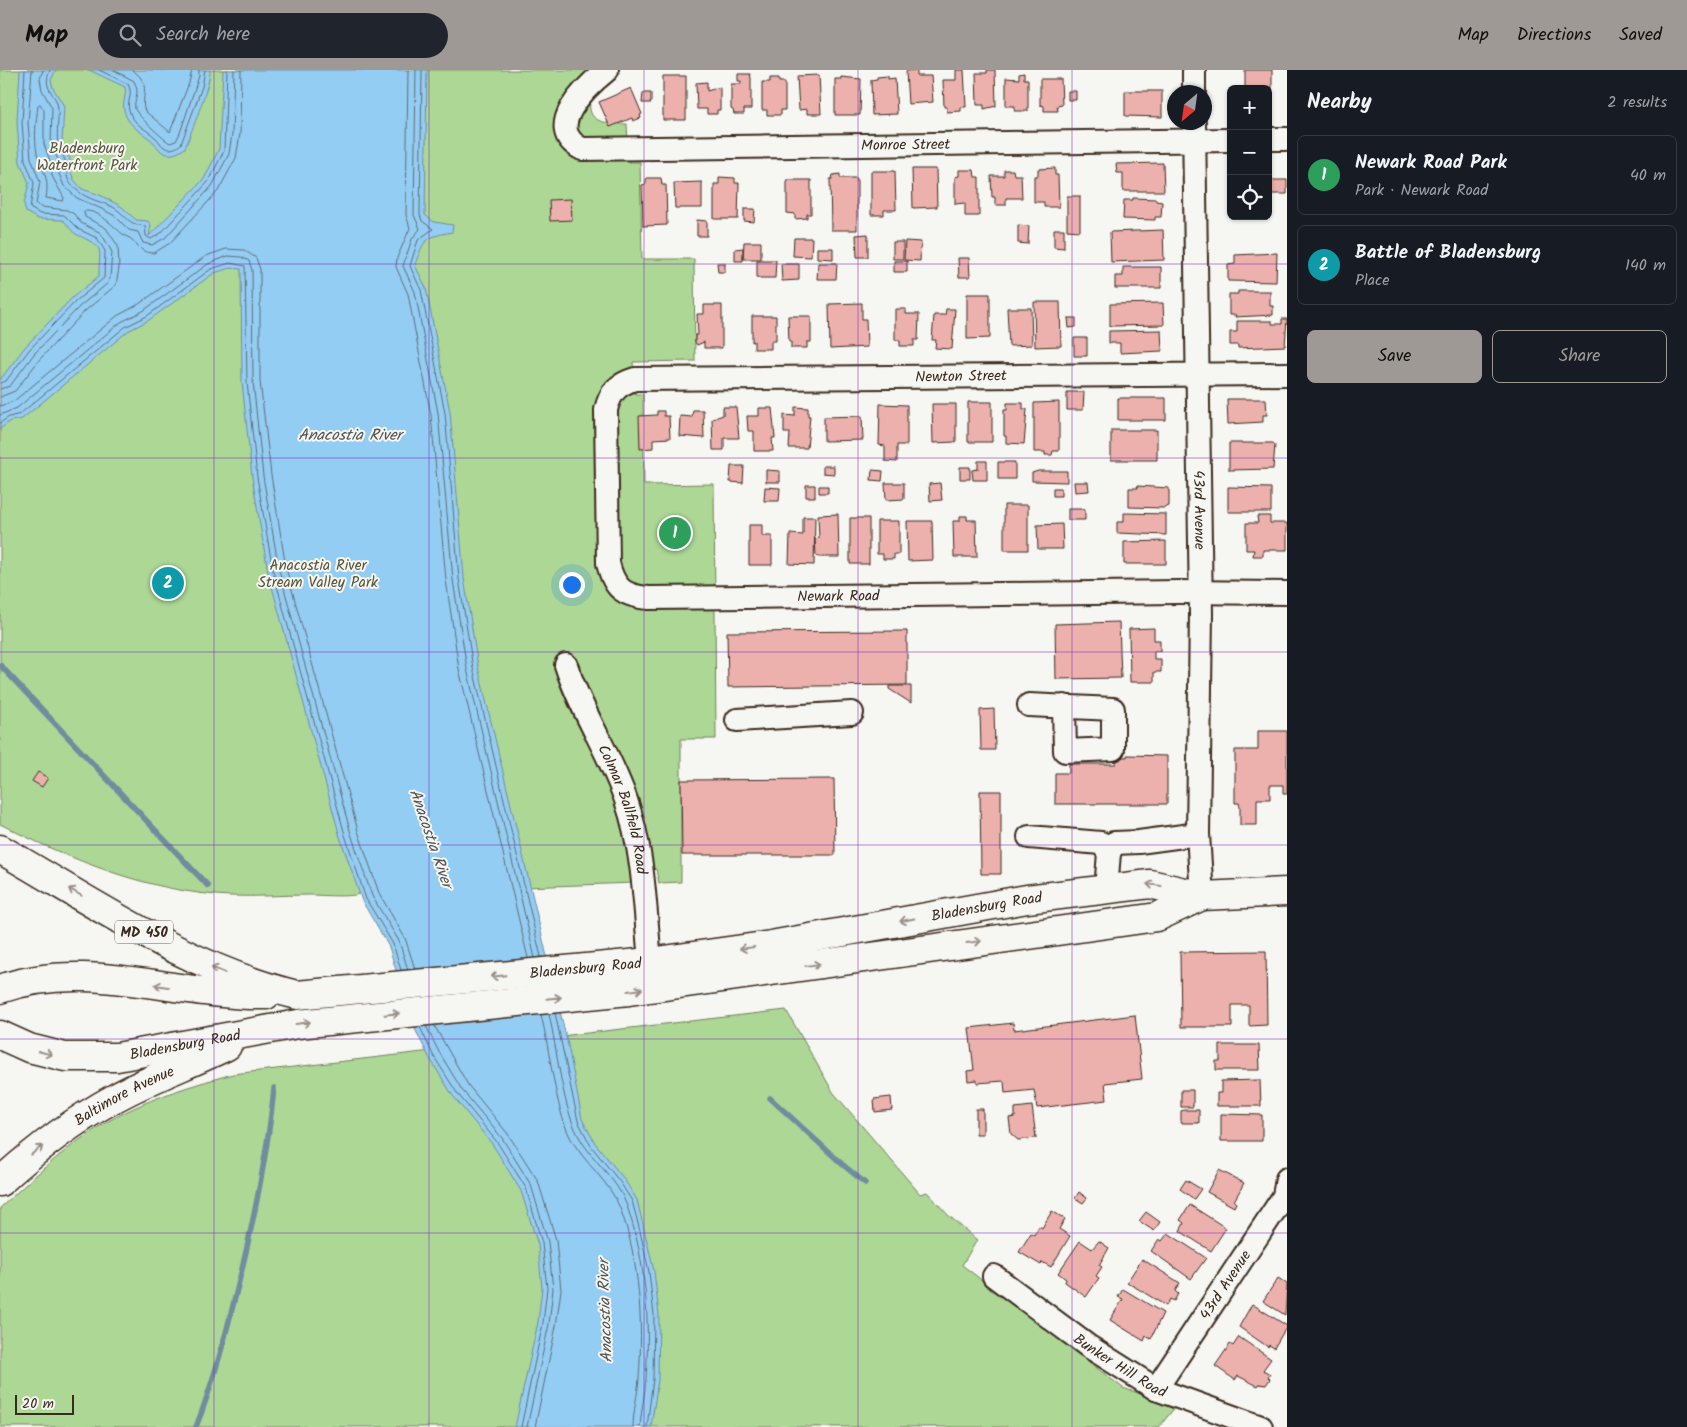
<!DOCTYPE html>
<html lang="en">
<head>
<meta charset="utf-8">
<style>
	:root { --surface:#171b24; --page:#20242c; --text:#f1f3f6; --muted:#9ea1a6; --line:#363941; --accent:#9f9995 }
	body { margin:0; font-family:Kalam,sans-serif; background:var(--page); color:var(--text) }
	.controls { position:absolute; right:15px; top:15px; display:grid; overflow:hidden; border-radius:8px; box-shadow:0 1px 4px #0004 }
	.controls button { width:45px; height:45px; display:grid; place-items:center; padding:0; border:0; border-bottom:1px solid var(--line); background:var(--surface); color:var(--text); font:25px sans-serif }
	.compass { position:absolute; left:1167px; top:15px; width:45px; height:45px; border-radius:50%; background:var(--surface); box-shadow:0 1px 4px #0004; rotate:209deg }
	.scale { position:absolute; left:15px; bottom:12px; width:59px; box-sizing:border-box; padding-left:5px; border:2px solid #3b2a1e; border-top:0; font-size:14px; line-height:18px; white-space:nowrap; color:#3b2a1e; -webkit-text-stroke:4px #f6f6f2; paint-order:stroke }
	.you { position:absolute; left:571px; top:514px; width:18px; height:18px; margin:-12px; border:4px solid #fff; border-radius:50%; background:#1a73e8; box-shadow:0 0 0 8px #1a73e833 }
	.badge { display:grid; place-items:center; width:32px; height:32px; border-radius:50%; background:var(--accent); color:#fff; font-size:16px; font-weight:700 }
	.pin { position:absolute; translate:-50% -50%; border:2px solid #fff; box-shadow:0 1px 5px #0006 }
	.list { margin:0; padding:0; list-style:none }
	h2 { display:flex; justify-content:space-between; align-items:center; height:65px; margin:0; padding:0 20px; font-size:21px }
	h2 small { font-size:16px; font-weight:400; color:var(--muted) }
	.list li { display:grid; grid-template-columns:32px 1fr auto; gap:15px; align-items:center; box-sizing:border-box; height:80px; margin:0 10px 10px; padding:0 10px; border:1px solid var(--line); border-radius:8px }
	.list b { display:block; font-size:19px; white-space:nowrap }
	.list p { margin:0; font-size:16px; white-space:nowrap; color:var(--muted) }
	.list em { font-size:16px; font-style:normal; color:var(--muted) }
	.actions { display:flex; gap:10px; padding:15px 20px }
	.actions a { flex:1; padding:11px 0; border:1px solid var(--accent); border-radius:8px; text-align:center; font-size:18px; color:var(--accent) }
	.actions .main { background:var(--accent); color:#111 }
	.icon { flex:none; width:28px; height:28px; fill:none; stroke:currentColor; stroke-width:2; stroke-linecap:round; stroke-linejoin:round }
	.map { position:relative; flex:none; width:1287px; height:1357px; overflow:hidden }
	header { display:flex; align-items:center; gap:30px; box-sizing:border-box; height:70px; padding:0 25px; background:var(--accent); color:#111 }
	header strong { font-size:24px }
	nav { display:flex; gap:28px; margin-inline-start:auto; font-size:18px }
	.search { width:350px; height:45px; background:var(--page); display:flex; align-items:center; gap:12px; box-sizing:border-box; padding:0 18px; border-radius:28px; color:var(--muted); font-size:19px }
	main { display:flex }
	aside { flex:1; background:var(--surface) }
	.map>svg:first-child { display:block }
</style>
</head>
<body>
<header>
<strong>Map</strong>
<div class="search"><svg class="icon" aria-label="search" viewBox="0 0 24 24"><circle cx="10" cy="10" r="6"/><path d="M15 15l6 6"/></svg>Search here</div>
<nav><a>Map</a><a>Directions</a><a>Saved</a></nav>
</header>
<main>
<div class="map">
<svg width="1287" height="1357" viewBox="0 0 1287 1357">
	<rect width="100%" height="100%" fill="#f6f6f2"/>
	<filter id="ink" filterUnits="userSpaceOnUse"><feTurbulence type="fractalNoise" baseFrequency=".02" numOctaves="2"/><feDisplacementMap in="SourceGraphic" scale="10" xChannelSelector="R" yChannelSelector="G"/><feConvolveMatrix kernelMatrix="1 2 1 2 8 2 1 2 1" color-interpolation-filters="sRGB"/></filter>
	<g filter="url(#ink)">
		<path fill="#acd795" stroke="#74805a" d="M0 0H598C588 36 578 55 627 54L629 92H640L642 189H694L695 291 633 292 635 324H643L644 415 714 414 716 669H681V812L659 813 656 799H633L634 813 361 823C354 828 321 825 309 825 283 825 256 827 230 826 149 822 71 790 0 754Z
			M786 940 833 1022 920 1124 927 1122 948 1145 977 1170 962 1195 1123 1318 1176 1336 1159 1357H0V1138C29 1111 58 1084 91 1062 134 1033 184 1017 233 1004Z"/>
		<path fill="#94cdf3" stroke="#708c9e" d="M20 0H56L51 10 53 18 64 36 62 72 70 89V100L74 110 82 119 100 125 122 137 136 150 148 151 151 155 149 166 204 109 219 79 223 0H427L425 145 434 152 453 155 452 162C425 167 424 169 415 195L426 218 450 342 464 508 478 597 568 975 582 1049 595 1073 624 1109 637 1130 654 1201 659 1245 658 1310 651 1357H515L538 1252 542 1218 538 1175 521 1121 493 1075 453 1026 429 987 412 953 389 877 362 831 340 767 268 502 252 407 242 312 241 199 230 198 214 203 149 250 128 261 22 349 10 351 0 359V310L25 277 73 227 99 206C99 175 106 179 76 164 69 160 68 153 62 150L38 149 26 142 24 134 29 113 20 92 17 52Z
			M89 0H210C212 9 190 66 185 78 179 82 175 85 167 84 158 82 157 74 150 69 140 61 127 55 124 40 122 32 127 26 125 17Z"/>
		<g fill="none" stroke-linecap="round" stroke-linejoin="round">
			<path stroke="#5f6b73" stroke-width="1" d="M43 0 40 9 42 20 52 38 51 74 59 92V104L64 116 77 128 104 140 115 146 129 160 138 162 143 173 152 175 165 168 212 116 229 84 232 64 234 0
				M50 0C41 21 57 22 58 39 59 50 56 62 58 73 59 80 64 85 65 91 68 105 64 110 78 121 87 129 102 132 113 137 128 146 126 154 145 156L146 166 151 169 161 163 208 112 224 81 227 0
				M99 0 128 14C134 26 126 31 129 40 133 55 147 59 156 68 159 71 161 75 164 77 170 81 177 78 181 74L202 17 205 0
				M114 0 134 11C141 25 133 29 135 39 137 45 164 70 170 73L176 71 180 63 199 6V0
				M132 0C154 14 139 29 145 41L170 62 189 13 192 0
				M408 0 406 145 410 158 397 188 396 197 408 224 431 345 446 510 459 599 528 888
				M416 0 414 145 420 159 412 169 403 196 415 222 438 343 453 510 467 599 535 888
				M422 0 420 145 422 151 433 159 418 170 410 196 421 220 445 343 459 509 473 598 541 887
				M40 34 44 40V74L51 94 52 106 64 128 63 131 46 128C50 104 41 102 37 83 34 68 36 51 38 36Z
				M0 313 6 311 29 280 76 231 104 208 105 181 97 168 78 159 64 145 40 144 30 138 34 113 25 90 22 53 25 0
				M0 319 10 316 34 284 80 236 107 214 110 208 112 182 101 163 81 153 74 144 67 140 41 137 36 134 40 112 31 88 28 53 32 0
				M0 327 15 321 40 289 85 241 116 215 119 198 118 176 106 158 85 147 84 141C100 140 112 156 124 165 126 167 129 167 131 169 140 176 140 183 154 183L170 173 218 121 236 88 240 64 241 0
				M0 336 14 331 117 246 139 234 206 186 226 179 244 180 256 188 260 199V311L271 405 286 498 358 761 379 823 405 868 415 899
				M0 345 17 338 121 252 143 241 208 194 228 186 241 187 249 191 252 200 253 311 263 406 279 500 351 764 372 826 399 871 408 900
				M0 353 9 347 20 344 125 257 147 246 211 199 230 193 245 196 247 312 257 407 273 501 345 765 366 829 393 874 401 900
				M555 943 578 1051 591 1076 620 1112 632 1131 640 1161 649 1202 654 1245 653 1309 647 1357
				M549 944C557 979 562 1035 578 1065 591 1090 618 1109 627 1136 646 1191 650 1251 646 1308 645 1325 641 1341 640 1357
				M541 945C550 980 555 1037 570 1067 583 1092 610 1112 620 1138 640 1191 643 1253 639 1308 638 1324 633 1341 633 1357
				M434 955 468 1015 508 1064 538 1111 556 1170 561 1220 556 1256 535 1357
				M426 956 439 982 462 1020 502 1068 531 1115 548 1172 553 1219 549 1254 527 1357
				M420 957 433 985 457 1023 497 1072 526 1118 542 1173 547 1218 543 1253 521 1357"/>
			<path stroke="#708c9e" stroke-width="5.5" d="M0 595 208 816
				M770 1028 842 1094 865 1113
				M196 1357C216 1306 229 1252 242 1199 256 1139 268 1080 274 1018"/>
		</g>
		<path fill="#ecb1ad" stroke="#3b2a1e" d="M917 0V6H931L933 32 908 34 906 1Z
			M956 0H964L966 37H961V41L947 42V37H944L943 10H956Z
			M987 0H995L996 36 984 39V35H977L976 3H987Z
			M1245 0H1272V25H1268V19H1245Z
			M1024 3V9H1028V41H1014L1015 36H1006V8L1019 9V4Z
			M738 4H750L751 8V39H744V44H734L733 40 731 39V14H741V11H738Z
			M819 5 821 44H807V39L799 40 797 6Z
			M663 6H686V50H663Z
			M888 6V9L895 8 897 44 872 45 871 10 877 9V7Z
			M841 7 861 9 860 45H835V9H841Z
			M770 8H779V12H785V40H781V45H767V40H762V12H770Z
			M1040 9H1061L1062 35 1057 36 1058 41H1044V36L1040 35Z
			M707 12V21L720 17V40H717V44H707V39H697L696 13Z
			M631 18 642 44 640 45 641 48 633 51 632 48 610 57 599 32Z
			M1068 21H1076V30H1068Z
			M1125 21H1162V47L1125 46Z
			M643 23H651V33H642Z
			M1163 93 1164 121H1123V103H1117L1116 94Z
			M1055 98V105H1058L1059 137H1044V132H1034V106H1038V99Z
			M912 99H936L937 137 913 138Z
			M959 100H974L975 107H979V146H965V133L955 134V107L959 106Z
			M1004 100H1013L1014 105H1021L1022 128H1006V135H995V127H992L991 106H1004Z
			M871 101H895L896 140H884V145H871Z
			M840 104V108H857V160H831L830 109H832L833 105Z
			M719 107 735 108V113H739L738 149H714V114H719Z
			M646 108H661L662 115H666L667 155 643 156 642 115 646 114Z
			M787 110H811V144H807V148L795 149V144L787 143Z
			M1270 110H1287V124H1270Z
			M702 112V138H675L674 113Z
			M1067 126H1080V161L1067 160Z
			M1133 128 1156 129V131L1162 132 1161 147H1155V150L1123 149 1124 130H1133Z
			M571 129 572 150 550 151 549 130Z
			M744 139H755L754 152 744 151Z
			M697 150 707 151V166H697Z
			M1018 155 1029 156 1028 174 1018 173Z
			M1054 159H1064V178L1054 177Z
			M1163 160 1164 190 1111 192 1110 162Z
			M868 164V187H857L856 165Z
			M794 168H812L811 187 793 186Z
			M905 171 921 172 920 191 904 190Z
			M744 172H761V189H743Z
			M893 172H903V189H893Z
			M743 178V191H735V179Z
			M817 178H833V189L817 188Z
			M1277 183 1276 212 1228 211V195L1235 194V185Z
			M958 188H969L970 207H959Z
			M757 190H776L775 208H757Z
			M894 191H907V202H894Z
			M717 193H725V202H718Z
			M818 193H837L836 209H817Z
			M781 194H799V210L782 211Z
			M1123 197H1161V218H1115V206H1123Z
			M1238 221H1270V236H1273V245L1235 247 1236 245H1229V224H1238Z
			M967 224H990V268L967 269Z
			M1034 232H1060L1061 276 1035 277Z
			M862 233V249H866L867 277 830 279 829 234Z
			M1163 233 1164 255 1110 256V234Z
			M704 235H722V278H704V272L697 275 695 272V265H698L697 244H704Z
			M1007 238H1031L1032 275 1009 276Z
			M895 239H906V244H919L918 270H914V276H900V270H895Z
			M946 239H955L952 279 935 278 936 270H932L934 245H945Z
			M752 246H776V271H771V279H754V271L752 272Z
			M788 246H811V272H807V278H791V272H789Z
			M1068 248H1076V257L1069 258Z
			M1282 249H1287L1285 276 1238 278V275H1230V262H1237V251H1272V254H1282Z
			M1161 260 1162 281 1120 283V273H1109V261Z
			M1074 268H1087V286H1074Z
			M1067 322H1084L1083 340H1067Z
			M1118 328H1166V350H1118Z
			M1227 329H1266L1267 345H1263V352L1228 354Z
			M968 332H992V372H968Z
			M1059 332V381H1053L1052 385H1045V382H1034V333Z
			M1007 333H1023V339H1027L1024 374 1006 373V366H1004V340H1007Z
			M880 334 907 335V375H897V392L885 391V376L879 375Z
			M932 334H956V372L933 373Z
			M723 337H736L739 368H724V380H713L712 349 723 345Z
			M795 337 808 338V346H810L807 378H789L790 363H784V345L795 346Z
			M759 338H772L775 368H772L773 381H754V361H748L747 346H759Z
			M693 340H703L704 368 679 366 680 346 692 347Z
			M657 341H664V346H669L670 368 653 369V378L640 379 639 346 657 345Z
			M862 346 863 370 824 371V347Z
			M1111 360H1157V390H1111Z
			M1229 373H1273L1275 375 1273 399 1229 400Z
			M978 391H987V410H973L972 400 978 399Z
			M998 392H1015V409H998Z
			M731 396H744L743 413 730 412Z
			M823 396H834V404L823 403Z
			M960 397H970V409H960Z
			M766 400 780 401V412H766Z
			M872 400 883 401 882 411 871 410Z
			M1038 401H1067V412L1032 411V403Z
			M1074 412H1088L1089 421 1075 422Z
			M885 413H904V429L886 430Z
			M940 413 942 430 930 431 929 414Z
			M806 415H815V427H806Z
			M819 416H828V423H819Z
			M1137 416 1169 418V436L1164 438 1129 437V418H1138Z
			M765 417 780 418 779 431H764Z
			M1228 417 1271 418V442H1228Z
			M1053 418H1061V426H1053Z
			M1004 435H1028V480H1004Z
			M1068 439H1085V450H1068Z
			M1124 443 1166 444V465L1117 463V452H1124Z
			M838 444 839 487H818L816 485 815 469 819 468 818 445Z
			M960 446H967V450H976L977 487H954L953 451H960Z
			M1257 446H1270V453H1287V480H1263V486H1253L1254 480H1246V453H1258Z
			M803 447H815L814 495 789 494 790 464 803 465Z
			M850 448H869V494H850Z
			M877 451H899V484H894V489H883V484H877Z
			M907 451H932L933 490 908 491Z
			M1062 454 1063 479H1038L1037 455Z
			M749 455H762V466H772V495H749Z
			M1166 471V494H1124V472Z
			M1119 552 1121 608 1056 609 1055 554Z
			M1154 558V570H1160V581H1154V589H1161V602H1154V612H1130L1129 559Z
			M907 561V615L728 617 727 562Z
			M889 616H911V633L889 619Z
			M994 639 995 680H981L980 640Z
			M1258 661H1287V724H1283V715H1270V729H1257V755H1240V737L1239 733H1235V680H1258Z
			M1127 685 1167 686V734H1055V703H1069V694H1116V687H1127Z
			M38 702 48 708 42 717 32 711Z
			M834 709 835 785H682L681 710Z
			M980 721H1001V804H981Z
			M1266 881 1267 955 1249 956V935H1232V957H1181L1180 882Z
			M1135 945 1142 1009 1105 1013 1107 1030 1037 1038 1034 1020 1005 1023 1004 1011 977 1013V1010L968 1011 967 1001 974 1000 969 958 1013 953 1014 960Z
			M1220 975H1259L1260 1000H1216V991H1220Z
			M1260 1010 1261 1036H1217V1023H1221V1011Z
			M1181 1020H1193V1037H1181Z
			M891 1027 892 1040 875 1042 874 1029Z
			M1032 1036 1036 1068 1018 1070 1011 1064 1009 1048 1015 1047V1038Z
			M976 1039H983V1064H976Z
			M1185 1040H1199V1053H1181V1041Z
			M1221 1044 1262 1045V1071H1221Z
			M1219 1100 1244 1113 1234 1131 1236 1133 1234 1137 1207 1122Z
			M1186 1110 1201 1119 1194 1129 1180 1119Z
			M1079 1122 1087 1128 1083 1133 1075 1128Z
			M1190 1135 1226 1158 1211 1181 1180 1161 1184 1153 1180 1150Z
			M1052 1141 1065 1149 1059 1159 1070 1166 1051 1197 1042 1192 1041 1195 1019 1182 1031 1163 1034 1165 1039 1156 1042 1158Z
			M1146 1142 1160 1152 1154 1161 1139 1151Z
			M1168 1163 1206 1188 1191 1209 1151 1181 1159 1169 1162 1171Z
			M1080 1171 1092 1179 1099 1171 1109 1178 1099 1195 1102 1197 1096 1206 1099 1208 1086 1227 1065 1212 1066 1209 1058 1203Z
			M1142 1189 1180 1213 1175 1221 1178 1224 1174 1231 1170 1229 1166 1236 1127 1212Z
			M1278 1208 1287 1214 1285 1245 1263 1231Z
			M1123 1219 1163 1243 1151 1269 1146 1266 1144 1271 1110 1250 1123 1229 1118 1227Z
			M1252 1234 1287 1256 1274 1278 1269 1275 1268 1277 1239 1257Z
			M1239 1267 1271 1289 1263 1300 1270 1304 1268 1307 1270 1309 1266 1315 1259 1314 1258 1316 1238 1306 1235 1310 1215 1296 1230 1274 1233 1276Z"/>
		<g fill="none" stroke-linecap="round" stroke-linejoin="round">
			<g stroke="#3b2a1e" stroke-width="26">
				<g id="minor">
					<path id="s1" d="M607 0C587 16 541 58 582 79L1231 70"/>
					<path d="M1194 0V22"/>
					<path id="s2" d="M1194 52 1201 544 1198 764 1202 826"/>
					<path d="M1268 69H1287"/>
					<path id="s3" d="M1287 304 635 309C618 314 610 322 606 340L608 493C614 519 624 526 649 528L1179 522 1287 523"/>
					<path id="s4" d="M566 595C581 642 610 683 626 730 644 782 645 838 650 892"/>
					<path d="M1029 635 1113 639V679L1065 681 1064 636"/>
					<path d="M737 650 852 643"/>
					<path d="M1029 767 1101 773 1109 783"/>
					<path d="M1106 819 1109 783 1114 773 1139 772 1198 764"/>
					<path id="s5" d="M994 1206 1088 1276 1156 1319 1261 1357"/>
					<path id="s6" d="M1156 1319 1284 1126 1287 1109"/>
				</g>
			</g>
			<g stroke="#3b2a1e" stroke-width="31">
				<g id="major">
					<path id="s7" d="M0 779C96 834 189 899 297 925L650 892 771 875 1027 829 1150 814 1202 826 1287 822"/>
					<path d="M0 919C88 888 177 927 266 925"/>
					<path id="s8" d="M0 965 29 978 65 987H117L298 954 629 921 1157 847 1202 826"/>
					<path id="s9" d="M0 1112C35 1080 73 1051 115 1028 151 1008 190 994 227 976"/>
				</g>
			</g>
			<use href="#minor" stroke="#f6f6f2" stroke-width="22"/>
			<use href="#major" stroke="#f6f6f2" stroke-width="28"/>
		</g>
		<defs><path id="oneway-shaft" d="M-6 0H5M1.5-3L5.5 0L1.5 3" fill="none" stroke-width="1.6" stroke-linecap="round" stroke-linejoin="round" transform="scale(1.25)"/></defs>
		<g stroke="#989088">
			<use href="#oneway-shaft" transform="translate(1154 815) rotate(-172)"/>
			<use href="#oneway-shaft" transform="translate(75 822) rotate(-150)"/>
			<use href="#oneway-shaft" transform="translate(907 850) rotate(169)"/>
			<use href="#oneway-shaft" transform="translate(974 872) rotate(-8)"/>
			<use href="#oneway-shaft" transform="translate(747 878) rotate(172)"/>
			<use href="#oneway-shaft" transform="translate(813 895) rotate(-8)"/>
			<use href="#oneway-shaft" transform="translate(218 900) rotate(-157)"/>
			<use href="#oneway-shaft" transform="translate(498 906) rotate(174)"/>
			<use href="#oneway-shaft" transform="translate(162 916) rotate(-170)"/>
			<use href="#oneway-shaft" transform="translate(635 920) rotate(-8)"/>
			<use href="#oneway-shaft" transform="translate(554 928) rotate(-6)"/>
			<use href="#oneway-shaft" transform="translate(392 944) rotate(-6)"/>
			<use href="#oneway-shaft" transform="translate(303 953) rotate(-7)"/>
			<use href="#oneway-shaft" transform="translate(45 983) rotate(15)"/>
			<use href="#oneway-shaft" transform="translate(37 1080) rotate(-39)"/>
		</g>
	</g>
	<path fill="none" stroke="#7b2cbf" stroke-width="1" stroke-opacity="0.55" d="M214 0V1357M429 0V1357M644 0V1357M858 0V1357M1072 0V1357M0 194H1287M0 388H1287M0 582H1287M0 775H1287M0 969H1287M0 1163H1287"/>
	<g text-anchor="middle" stroke-width="4" stroke-linejoin="round" paint-order="stroke">
		<rect fill="#f6f6f2" stroke="#73675e" stroke-width="1" x="115" y="850.5" width="58" height="23" rx="4"/>
		<g font-size="14" font-weight="bold" fill="#3b2a1e">
			<text x="144" y="867">MD 450</text>
		</g>
		<g font-size="15" fill="#3b2a1e" stroke="#f6f6f2">
			<text dy="5" stroke="none"><textPath href="#s1" startOffset="425">Monroe Street</textPath></text>
			<text transform="translate(961 306) rotate(-1)" y="5">Newton Street</text>
			<text dy="5" stroke="none"><textPath href="#s2" startOffset="388">43rd Avenue</textPath></text>
			<text dy="5" stroke="none"><textPath href="#s3" startOffset="1099">Newark Road</textPath></text>
			<text dy="5" stroke="none"><textPath href="#s4" startOffset="156">Colmar Ballfield Road</textPath></text>
			<text dy="5" stroke="none"><textPath href="#s7" startOffset="1028">Bladensburg Road</textPath></text>
			<text dy="5" stroke="none"><textPath href="#s7" startOffset="622">Bladensburg Road</textPath></text>
			<text dy="5" stroke="none"><textPath href="#s8" startOffset="190">Bladensburg Road</textPath></text>
			<text dy="5" stroke="none"><textPath href="#s9" startOffset="152">Baltimore Avenue</textPath></text>
			<text dy="5" stroke="none"><textPath href="#s6" startOffset="125">43rd Avenue</textPath></text>
			<text dy="5" stroke="none"><textPath href="#s5" startOffset="155">Bunker Hill Road</textPath></text>
		</g>
		<g font-size="15" fill="#57553c" stroke="#f6f6f2">
			<text x="87" y="83">Bladensburg<tspan x="87" dy="17">Waterfront Park</tspan></text>
			<text x="318" y="500">Anacostia River<tspan x="318" dy="17">Stream Valley Park</tspan></text>
		</g>
		<g font-size="16" font-style="italic" fill="#515353" stroke="#f6f6f2">
			<text x="350" y="370">Anacostia River</text>
			<text transform="translate(432 768) rotate(71)" y="6">Anacostia River</text>
			<text transform="translate(604 1241) rotate(-92)" y="6">Anacostia River</text>
		</g>
	</g>
</svg>
<div class="controls">
<button>+</button>
<button>−</button>
<button><svg class="icon" aria-label="locate" viewBox="0 0 24 24"><circle cx="12" cy="12" r="6"/><path d="M12 2v4M12 18v4M2 12h4M18 12h4"/></svg></button>
</div>
<svg class="compass" viewBox="-18 -18 36 36"><path d="M0-13l5 13h-10z" fill="#e53935"/><path d="M0 13l5-13h-10z" fill="#9ea1a6"/></svg>
<div class="scale">20 m</div>
<div class="you"></div>
<div class="pin badge" style="left:675px;top:463px;background:#2e9e5b">1</div>
<div class="pin badge" style="left:168px;top:513px;background:#0f9aa8">2</div>
</div>
<aside>
<h2>Nearby<small>2 results</small></h2>
<ul class="list">
<li><span class="badge" style="background:#2e9e5b">1</span><div><b>Newark Road Park</b><p>Park · Newark Road</p></div><em>40 m</em></li>
<li><span class="badge" style="background:#0f9aa8">2</span><div><b>Battle of Bladensburg</b><p>Place</p></div><em>140 m</em></li>
</ul>
<div class="actions"><a class="main">Save</a><a>Share</a></div>
</aside>
</main>
</body>
</html>
